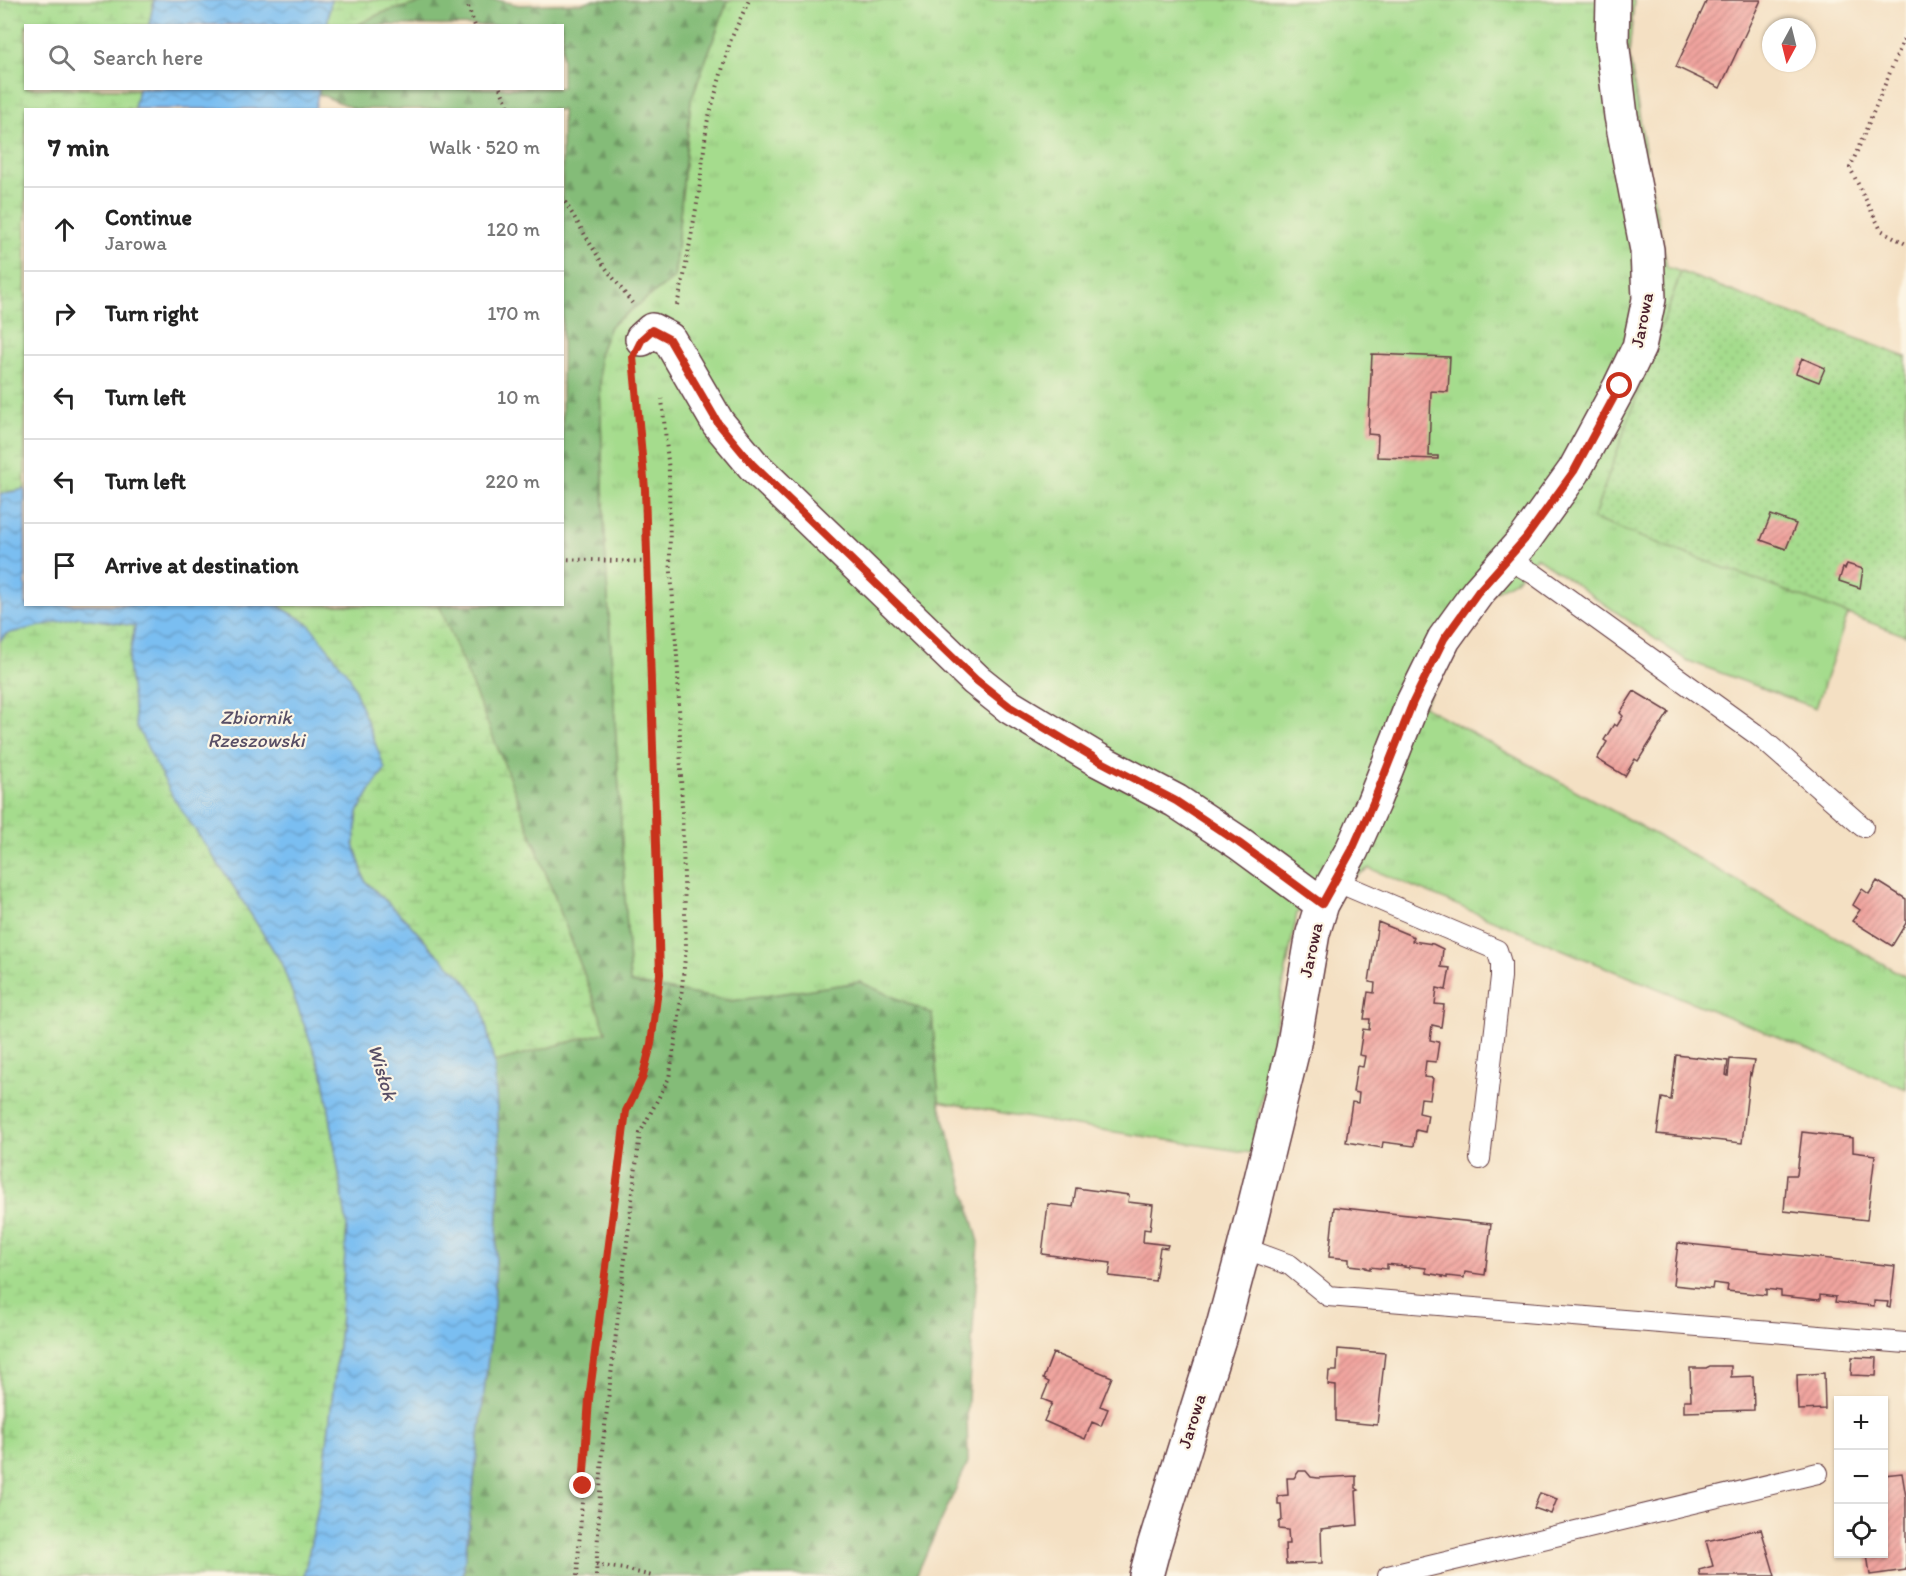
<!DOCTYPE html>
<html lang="en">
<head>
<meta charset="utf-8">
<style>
	:root { --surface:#fff; --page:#f2f2f2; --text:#222; --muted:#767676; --line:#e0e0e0 }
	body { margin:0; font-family:Itim,sans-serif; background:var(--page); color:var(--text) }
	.controls { position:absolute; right:18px; bottom:18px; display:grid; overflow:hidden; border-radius:0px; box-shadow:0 2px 4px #0004 }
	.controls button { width:54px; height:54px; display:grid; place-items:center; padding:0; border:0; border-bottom:2px solid var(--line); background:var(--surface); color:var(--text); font:30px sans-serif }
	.compass { position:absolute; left:1762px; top:18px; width:54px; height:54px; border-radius:50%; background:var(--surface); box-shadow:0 2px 4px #0004; rotate:187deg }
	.stop { position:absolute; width:18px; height:18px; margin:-14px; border:4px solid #c8321e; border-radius:50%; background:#fff }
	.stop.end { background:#c8321e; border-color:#fff; box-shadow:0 2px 6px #0008 }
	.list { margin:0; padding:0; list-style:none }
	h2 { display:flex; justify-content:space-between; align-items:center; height:78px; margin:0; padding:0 24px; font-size:26px }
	h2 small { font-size:20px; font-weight:400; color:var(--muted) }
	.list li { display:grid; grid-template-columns:39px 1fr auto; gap:18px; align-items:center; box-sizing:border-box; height:84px; padding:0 24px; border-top:2px solid var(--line) }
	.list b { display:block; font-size:22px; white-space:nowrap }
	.list p { margin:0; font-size:20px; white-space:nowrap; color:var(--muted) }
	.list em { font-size:20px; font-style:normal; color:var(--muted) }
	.icon { flex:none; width:33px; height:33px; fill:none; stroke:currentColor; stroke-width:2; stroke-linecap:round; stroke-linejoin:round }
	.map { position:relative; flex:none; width:1906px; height:1576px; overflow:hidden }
	.search { position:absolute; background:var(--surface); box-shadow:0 2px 4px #0004; left:24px; top:24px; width:540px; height:66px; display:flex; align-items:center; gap:15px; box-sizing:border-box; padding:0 21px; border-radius:0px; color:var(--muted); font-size:22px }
	.panel { position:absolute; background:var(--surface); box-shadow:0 2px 4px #0004; left:24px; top:108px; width:540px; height:498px; border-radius:0px }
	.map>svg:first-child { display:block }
</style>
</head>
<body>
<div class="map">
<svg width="1906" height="1576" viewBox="0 0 1906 1576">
	<defs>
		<pattern id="grass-tufts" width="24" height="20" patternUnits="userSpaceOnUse" patternTransform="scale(1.5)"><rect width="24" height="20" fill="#a5dc8d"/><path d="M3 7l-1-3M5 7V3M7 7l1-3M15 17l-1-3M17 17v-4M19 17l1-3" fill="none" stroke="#90bc7a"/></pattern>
		<pattern id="forest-firs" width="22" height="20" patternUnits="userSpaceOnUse" patternTransform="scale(1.5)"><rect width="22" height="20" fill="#84bc78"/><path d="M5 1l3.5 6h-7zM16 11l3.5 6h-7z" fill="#6e9863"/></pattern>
		<pattern id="wetland-marsh" width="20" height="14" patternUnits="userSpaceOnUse" patternTransform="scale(1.5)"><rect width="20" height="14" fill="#a5dc8d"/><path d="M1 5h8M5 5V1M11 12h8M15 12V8" fill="none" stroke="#90bc7a"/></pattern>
		<pattern id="garden-dots" width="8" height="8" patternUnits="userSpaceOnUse" patternTransform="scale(1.5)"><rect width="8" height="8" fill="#a5dc8d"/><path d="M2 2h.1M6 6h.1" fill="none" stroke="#90bc7a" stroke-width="1.8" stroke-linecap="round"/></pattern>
		<pattern id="water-waves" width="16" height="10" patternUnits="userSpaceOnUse" patternTransform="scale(1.5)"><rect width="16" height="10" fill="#7abef1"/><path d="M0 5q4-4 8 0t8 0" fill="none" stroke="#669ac3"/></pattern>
		<pattern id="building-hatch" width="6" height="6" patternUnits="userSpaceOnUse" patternTransform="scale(1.5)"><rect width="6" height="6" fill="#f1a49f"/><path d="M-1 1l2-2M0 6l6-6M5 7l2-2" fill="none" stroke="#c58582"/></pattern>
	</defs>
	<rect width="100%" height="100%" fill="#fcf5e5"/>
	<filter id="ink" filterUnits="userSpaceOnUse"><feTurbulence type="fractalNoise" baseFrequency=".0167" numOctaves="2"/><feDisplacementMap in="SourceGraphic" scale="12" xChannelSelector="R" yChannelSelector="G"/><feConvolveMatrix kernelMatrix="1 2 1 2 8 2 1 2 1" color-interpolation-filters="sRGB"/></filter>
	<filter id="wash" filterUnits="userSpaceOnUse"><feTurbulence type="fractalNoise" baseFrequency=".008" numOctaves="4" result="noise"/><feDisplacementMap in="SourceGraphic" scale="24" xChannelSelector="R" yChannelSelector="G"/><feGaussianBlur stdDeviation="1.35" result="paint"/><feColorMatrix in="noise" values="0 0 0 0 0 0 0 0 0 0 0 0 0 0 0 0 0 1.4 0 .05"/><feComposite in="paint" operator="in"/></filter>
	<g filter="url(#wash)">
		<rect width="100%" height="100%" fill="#f4e0c3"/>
		<path fill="url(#grass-tufts)" stroke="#787e5c" stroke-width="1.5" d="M728 0H1634L1629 54 1649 174 1667 267 1681 272 1594 519 1848 614 1816 708 1686 660 1536 557 1516 580 1487 596 1423 706 1667 841 1906 977V1089L1578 956 1369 868 1297 913 1251 1153 1057 1123 939 1101 932 1014 860 982 732 1001 630 983 605 546 599 354 610 326 674 278 691 99Z"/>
		<path fill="url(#forest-firs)" stroke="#676e52" stroke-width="1.5" d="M431 0H497L519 5 582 3 592 0H728L691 100 674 278 610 326 599 354 605 546 630 983 732 1001 860 982 932 1014 939 1101 979 1242 967 1413 968 1462 916 1576H463L494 1305 500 1163 494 1062 606 1032 504 764 439 605 562 604V110L355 109 319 94V88H562V26L357 25 381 13Z"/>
		<path fill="url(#wetland-marsh)" stroke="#787e5c" stroke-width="1.5" d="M0 0H154L149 25 26 26V88L138 89 134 109 26 110 25 489 0 494Z
			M331 0H431L381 13 357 25H327Z
			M277 605H439L504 764 606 1032 494 1062 481 1002 408 922 365 881 354 844 358 812 371 789 385 769 309 624Z
			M79 617 135 626 128 664 230 881 281 962 324 1078 347 1225 340 1328 322 1489 304 1576H0V641L6 634Z"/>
		<path fill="url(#garden-dots)" stroke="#787e5c" stroke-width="1.5" d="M1681 272 1906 357V636L1593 519Z"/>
		<path fill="url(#water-waves)" stroke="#626e8e" stroke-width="1.5" d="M154 0H331L327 25H149Z
			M138 89V88L319 89 315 109H134Z
			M25 489 26 604 277 605 309 624 350 677 385 769 371 789 358 812 354 844 365 881 408 922 431 948 463 978 481 1002 494 1062 500 1163 494 1305 463 1576H304L322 1489 340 1328 347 1225 324 1078 281 962 230 881 174 799 136 725 128 664 135 626 79 617 6 634 0 641V494Z"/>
		<g id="blocks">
			<path fill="url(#building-hatch)" d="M1707 0H1761L1720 88 1676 67Z
				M1372 354 1450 357 1448 392 1431 391 1429 456H1438V459L1377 457 1378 435 1368 434Z
				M1802 358 1825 368 1819 382 1796 373Z
				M1771 515 1796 524 1786 549 1761 540Z
				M1847 564 1863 569 1860 588 1839 581 1843 568 1845 569Z
				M1634 691 1669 712 1638 761 1635 759 1625 776 1597 759 1607 742 1604 740 1614 724 1617 726 1623 716 1620 713Z
				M1877 881 1906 899V923L1892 946 1852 921 1860 910 1853 905 1862 889 1869 894Z
				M1378 922 1414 937 1412 941 1433 944 1443 949 1441 967 1450 968 1446 990 1437 988 1435 1004 1444 1005 1441 1027 1432 1025 1430 1040 1439 1042 1436 1062 1426 1061 1424 1077 1433 1078 1430 1099 1421 1098 1419 1113 1428 1115 1425 1132 1416 1130 1414 1146 1383 1142 1382 1148 1346 1142 1352 1102 1358 1103 1359 1093 1353 1092 1357 1066 1363 1067 1365 1056 1359 1055 1363 1029 1369 1030 1370 1019H1364L1368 992 1374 993 1375 983 1369 982Z
				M1676 1055 1728 1061 1726 1075 1728 1076 1730 1059 1754 1061 1751 1075 1750 1072 1742 1143 1657 1134 1662 1098 1671 1100Z
				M1802 1132 1853 1138V1152L1875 1155 1867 1220 1784 1211 1787 1175H1797Z
				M1076 1188 1129 1195 1128 1202 1153 1205 1150 1230 1144 1229 1143 1242 1168 1245 1167 1248 1160 1247 1155 1281 1109 1276 1111 1263 1042 1254 1048 1204 1073 1207Z
				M1334 1207 1491 1224 1485 1275 1465 1272 1464 1278 1447 1276V1278L1442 1277 1443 1276 1426 1273V1268L1409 1266V1268L1404 1267 1405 1266 1387 1264V1269L1370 1267V1269L1365 1268 1366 1267 1349 1265V1259L1329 1257Z
				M1678 1243 1895 1266 1890 1308 1887 1307 1888 1302 1874 1301V1306L1835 1302 1836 1297 1820 1295V1300L1781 1296V1291L1766 1289V1295L1727 1291 1728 1285 1713 1283 1712 1289 1673 1285Z
				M1338 1349 1385 1353 1377 1425 1336 1421V1386L1328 1385 1329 1371H1337Z
				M1053 1353 1112 1377 1100 1406 1108 1409 1101 1426 1092 1422 1085 1439 1044 1421 1052 1403 1042 1399 1049 1382 1043 1379Z
				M1852 1357 1877 1358 1876 1376 1851 1375Z
				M1710 1366H1731V1377L1753 1376 1754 1410 1684 1412V1400H1691L1690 1368H1706Z
				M1824 1373 1825 1409 1798 1410 1797 1375Z
				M1299 1471H1306L1311 1477 1318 1478 1356 1476V1488L1359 1490 1356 1491 1358 1525 1321 1529 1322 1563 1286 1564 1285 1544H1289L1288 1530 1279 1529V1522L1282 1520 1281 1504H1278V1496L1288 1495 1287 1478H1294Z
				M1902 1473 1906 1497V1570L1870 1575 1867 1554H1884V1475Z
				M1540 1493 1557 1499 1551 1514 1534 1508Z
				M1761 1529 1775 1576H1700L1699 1570 1713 1566 1706 1541Z"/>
		</g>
	</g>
	<g filter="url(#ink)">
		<use href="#blocks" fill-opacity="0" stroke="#643c42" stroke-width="1.5"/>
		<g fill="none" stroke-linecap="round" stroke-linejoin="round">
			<g stroke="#643c42" stroke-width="22">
				<path id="service" d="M1508 559 1534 574 1760 737 1863 827
					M1335 881 1497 950 1501 963V977L1480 1159
					M1244 1248 1290 1265 1328 1296 1906 1343
					M1388 1576 1818 1473"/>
			</g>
			<g stroke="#643c42" stroke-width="36">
				<path id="minor" d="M642 339 652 330 669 339 718 423 753 465 976 680 1010 707 1098 760 1176 801 1239 843 1322 904
					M1146 1576 1154 1546 1223 1326 1244 1248 1293 1049 1313 933 1322 904 1352 850 1373 803 1413 702 1444 639 1478 592 1525 539 1574 471 1620 386 1639 347 1649 299 1647 250 1621 116 1612 41 1613 0"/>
			</g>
			<path stroke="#643c42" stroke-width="4" stroke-dasharray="1.5 4.5" stroke-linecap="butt" d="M468 7 475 26
				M1906 34 1850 168 1881 230 1906 244
				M500 88 510 110
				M562 197 602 263 632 303
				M677 305 684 276 699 192 707 123 731 39 749 0
				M562 559 646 562
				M596 1565 624 1569 652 1576
				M577 1576 589 1399 626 1111 642 1079 651 1044 660 974 644 489 634 370
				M596 1576 602 1451 640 1133 669 1078 678 1026 686 948 678 671 670 558 669 472 662 399"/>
			<use href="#service" stroke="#fff" stroke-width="20"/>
			<use href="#minor" stroke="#fff" stroke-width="33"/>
		</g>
	</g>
	<g fill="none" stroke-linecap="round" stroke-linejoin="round" filter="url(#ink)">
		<path stroke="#c8321e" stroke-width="8" d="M583 1486 589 1399 626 1111 642 1079 651 1044 660 974 645 489 633 357 642 339 652 330 669 339 718 423 753 465 976 680 1010 707 1098 760 1176 801 1239 843 1322 904 1352 850 1373 803 1413 702 1444 639 1478 592 1525 539 1574 471 1620 386"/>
	</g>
	<g text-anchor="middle" stroke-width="4.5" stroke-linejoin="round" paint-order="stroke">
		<g font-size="18" fill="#4a1f2b" stroke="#fcf5e5">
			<text transform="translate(1642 320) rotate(-79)" y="6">Jarowa</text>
			<text transform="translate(1311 950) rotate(-78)" y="6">Jarowa</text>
			<text transform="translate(1192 1421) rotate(-73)" y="6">Jarowa</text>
		</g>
		<g font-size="20" font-style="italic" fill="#584f66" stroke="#fcf5e5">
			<text x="256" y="724">Zbiornik<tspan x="256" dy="23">Rzeszowski</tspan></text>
			<text transform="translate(383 1072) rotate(73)" y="7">Wisłok</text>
		</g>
	</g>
</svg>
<div class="controls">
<button>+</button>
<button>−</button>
<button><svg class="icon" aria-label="locate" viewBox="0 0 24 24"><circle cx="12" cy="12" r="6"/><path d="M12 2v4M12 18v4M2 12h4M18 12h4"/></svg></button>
</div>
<svg class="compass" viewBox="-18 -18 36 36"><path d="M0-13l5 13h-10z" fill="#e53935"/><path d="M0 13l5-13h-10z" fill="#767676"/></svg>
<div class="stop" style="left:1620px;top:386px"></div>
<div class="stop end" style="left:583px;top:1486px"></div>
<div class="search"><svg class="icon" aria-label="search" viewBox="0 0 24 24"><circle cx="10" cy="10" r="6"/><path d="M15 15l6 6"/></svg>Search here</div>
<section class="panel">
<h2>7 min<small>Walk · 520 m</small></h2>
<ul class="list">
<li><svg class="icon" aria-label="ahead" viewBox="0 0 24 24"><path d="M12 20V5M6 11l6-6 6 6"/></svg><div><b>Continue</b><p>Jarowa</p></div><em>120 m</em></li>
<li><svg class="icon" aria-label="right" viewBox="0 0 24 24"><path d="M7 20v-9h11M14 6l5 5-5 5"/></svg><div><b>Turn right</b></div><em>170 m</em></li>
<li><svg class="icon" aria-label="left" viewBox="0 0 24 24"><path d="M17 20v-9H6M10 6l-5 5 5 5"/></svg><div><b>Turn left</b></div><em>10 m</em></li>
<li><svg class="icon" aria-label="left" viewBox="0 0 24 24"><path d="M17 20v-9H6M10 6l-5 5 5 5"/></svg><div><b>Turn left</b></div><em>220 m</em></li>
<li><svg class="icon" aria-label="arrive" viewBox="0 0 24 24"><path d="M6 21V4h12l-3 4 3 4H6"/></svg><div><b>Arrive at destination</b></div></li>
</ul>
</section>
</div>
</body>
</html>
